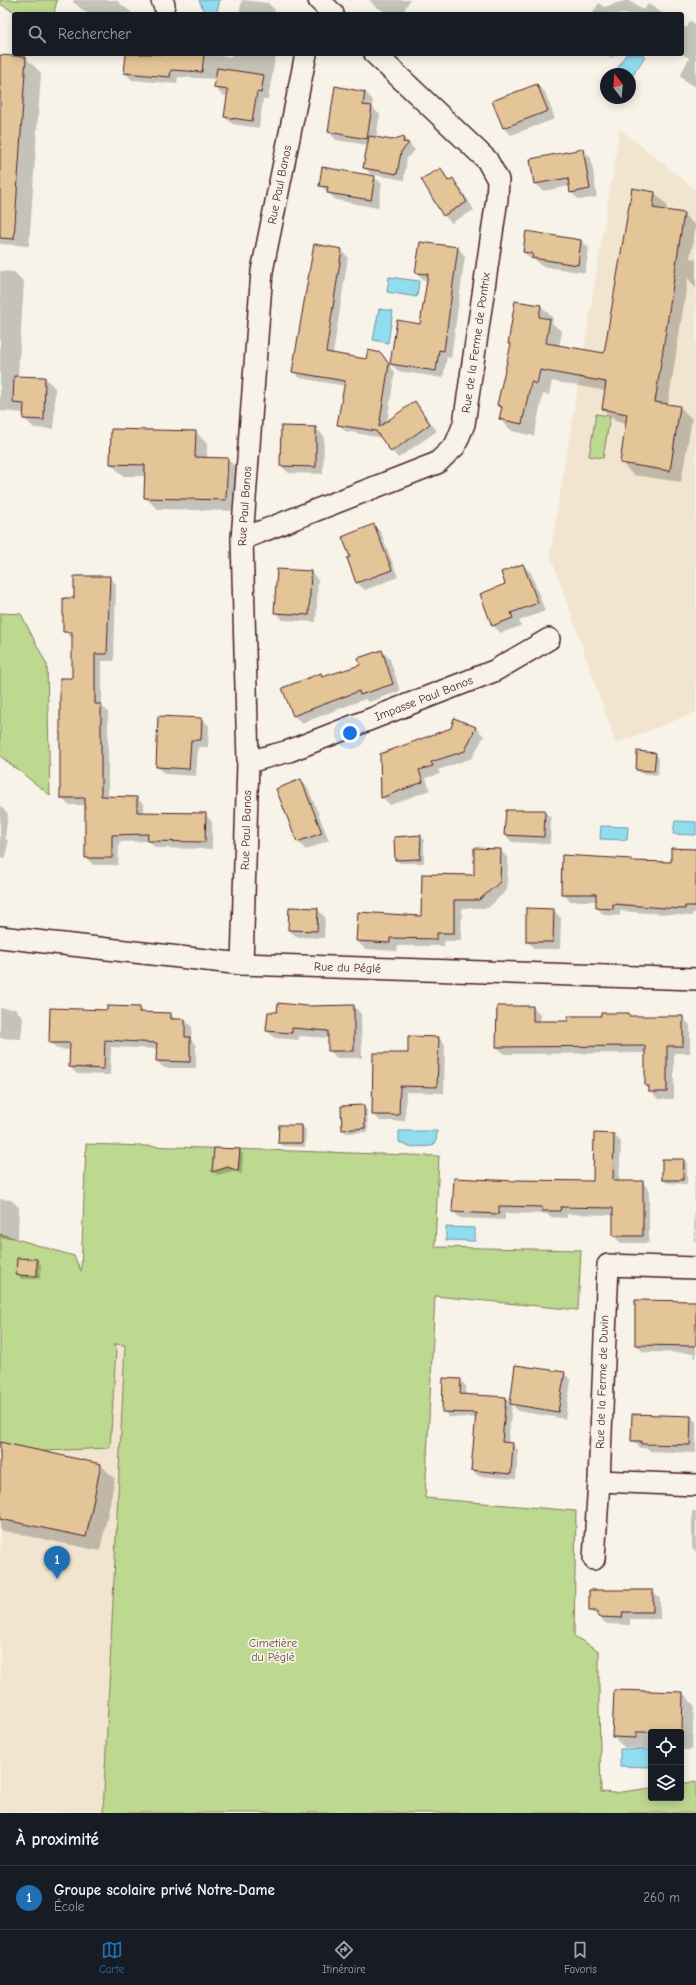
<!DOCTYPE html>
<html lang="fr">
<head>
<meta charset="utf-8">
<style>
	:root { --surface:#171b24; --page:#242831; --text:#f1f3f6; --muted:#9ea1a6; --line:#363941; --accent:#1f6fb2 }
	body { margin:0; font-family:"Comic Neue",sans-serif; background:var(--page); color:var(--text) }
	.controls { position:absolute; right:12px; bottom:12px; display:grid; overflow:hidden; border-radius:4px; box-shadow:0 2px 10px #0003 }
	.controls button { width:36px; height:36px; display:grid; place-items:center; padding:0; border:0; border-bottom:1px solid var(--line); background:var(--surface); color:var(--text); font:20px sans-serif }
	.compass { position:absolute; left:600px; top:68px; width:36px; height:36px; border-radius:50%; background:var(--surface); box-shadow:0 2px 10px #0003; rotate:344deg }
	.you { position:absolute; left:350px; top:733px; width:14px; height:14px; margin:-10px; border:3px solid #fff; border-radius:50%; background:#1a73e8; box-shadow:0 0 0 6px #1a73e833 }
	.badge { display:grid; place-items:center; width:26px; height:26px; border-radius:50%; background:var(--accent); color:#fff; font-size:13px; font-weight:700 }
	.pin { position:absolute; translate:-50% -33px; filter:drop-shadow(0 1px 2px #0008) }
	.pin::after { content:''; position:absolute; top:21px; width:14px; height:12px; background:inherit; clip-path:polygon(0 0,100% 0,50% 100%) }
	.list { margin:0; padding:0; list-style:none }
	h2 { display:flex; justify-content:space-between; align-items:center; height:52px; margin:0; padding:0 16px; font-size:17px }
	h2 small { font-size:13px; font-weight:400; color:var(--muted) }
	.list li { display:grid; grid-template-columns:26px 1fr auto; gap:12px; align-items:center; box-sizing:border-box; height:64px; padding:0 16px; border-top:1px solid var(--line) }
	.list b { display:block; font-size:15px; white-space:nowrap }
	.list p { margin:0; font-size:13px; white-space:nowrap; color:var(--muted) }
	.list em { font-size:13px; font-style:normal; color:var(--muted) }
	.icon { flex:none; width:22px; height:22px; fill:none; stroke:currentColor; stroke-width:2; stroke-linecap:round; stroke-linejoin:round }
	.map { position:relative; flex:none; width:696px; height:1813px; overflow:hidden }
	.search { position:absolute; background:var(--surface); box-shadow:0 2px 10px #0003; left:12px; right:12px; top:12px; height:44px; display:flex; align-items:center; gap:10px; box-sizing:border-box; padding:0 14px; border-radius:4px; color:var(--muted); font-size:15px }
	.sheet { height:116px; background:var(--surface) }
	nav { display:flex; justify-content:space-around; align-items:center; box-sizing:border-box; height:56px; border-top:1px solid var(--line); background:var(--surface); font-size:11px; color:var(--muted) }
	nav a { display:grid; justify-items:center; gap:2px }
	nav .on { color:var(--accent) }
	.map>svg:first-child { display:block }
</style>
</head>
<body>
<div class="map">
<svg width="696" height="1813" viewBox="0 0 696 1813">
	<rect width="100%" height="100%" fill="#f7f3e8"/>
	<filter id="ink" filterUnits="userSpaceOnUse"><feTurbulence type="fractalNoise" baseFrequency=".025" numOctaves="2"/><feDisplacementMap in="SourceGraphic" scale="8" xChannelSelector="R" yChannelSelector="G"/><feConvolveMatrix kernelMatrix="1 2 1 2 8 2 1 2 1" color-interpolation-filters="sRGB"/></filter>
	<g filter="url(#ink)">
		<path fill="#f1e5d0" d="M620 129 696 190V712L616 744 550 554Z
			M0 1334 79 1339 125 1345 103 1813H0Z"/>
		<path fill="#bdd88f" stroke="#847c5d" d="M0 0H57L54 14H18L0 4Z
			M596 414 610 416 603 458 589 456Z
			M0 613 21 614 47 665 50 795 0 756Z
			M86 1144 439 1156 435 1247 581 1250 578 1310 435 1296 425 1498 576 1511 574 1636 599 1651V1707L601 1792 614 1793 651 1788V1798H681V1784L696 1781V1813H103L125 1345 113 1344 116 1350 110 1448 0 1453V1234L74 1256 81 1271Z"/>
		<path fill="#90ddf0" stroke="#7491a1" d="M199 0H220L216 14H205Z
			M626 54H641L645 56 630 80V74H614Z
			M389 277 419 281 417 297 387 292Z
			M379 309 393 311 388 343 373 340Z
			M675 821 696 822V835L673 834Z
			M601 826 628 827 627 840 600 839Z
			M399 1131H437L436 1142 432 1146 409 1147 399 1142Z
			M446 1227 475 1228V1241L446 1240Z
			M620 1749 651 1750V1767L620 1766Z"/>
		<path fill="#0003" d="M74 0H116L132 13 88 14 73 2Z
			M242 0 268 3 275 10 274 14H239Z
			M369 0H410L402 14H389L376 7Z
			M627 0 644 10 648 4 664 14H592L599 3 604 7Z
			M690 21 696 24V87L688 83 680 76 689 58 682 54V25L687 28Z
			M127 54H193L232 57V54H276L268 99H263L259 128 232 124 225 117 228 96 222 95 215 88 216 79 178 77 177 84 132 80 125 73Z
			M605 54H614L612 58Z
			M0 56 26 58 41 73 29 246 0 244Z
			M537 85 545 92 555 119 511 135 503 128Z
			M365 92 373 100 372 107 380 115 376 138 392 141 403 137 415 150 407 158 404 180 371 174 364 167 368 145 336 140 329 132Z
			M583 150 591 158 597 197 579 200 571 192 570 186 543 191 535 183Z
			M440 169 450 180 452 179 460 187 474 210 451 223 444 215Z
			M374 177 382 184 378 208 336 200 320 185Z
			M633 189 655 193 667 205 666 211 683 214 696 226 690 258 696 259V289L688 278 668 405 680 407 692 419 681 482 633 475 621 462 627 423 615 421 603 409 606 391 552 381 549 395 543 394 534 436 512 431 500 419 502 409 498 405 512 346 509 343 541 306 553 318 552 323 562 332 559 347 605 354Z
			M527 232 581 240 589 248 585 273 541 266 536 260H531L524 252Z
			M421 243 458 248 465 256 451 358 447 357 443 378 398 371 391 364 421 325 428 281 424 280 416 272Z
			M341 250 348 257 333 354 367 360 380 354 395 372 387 422 415 403 437 431 398 458 382 438 345 431 339 424 345 386 300 378 293 371Z
			M0 271 14 272 24 282 18 377 45 378 55 388 54 429 34 428 24 418 25 413 0 411Z
			M282 427 316 428 324 436 323 474 289 473 281 466Z
			M196 432 207 444V458L227 459 239 470 238 511 157 509 145 497 146 476H123L111 464Z
			M374 525 381 533 398 577 365 590 357 583 348 559 351 558Z
			M523 565 531 573 545 611 519 621 521 626 501 633 493 626 506 585Z
			M311 572 318 580 316 622 283 620 276 612Z
			M109 577 116 584 114 661H102V706L108 712V797L137 798 144 805V813L205 814 212 822V849L156 848 149 841 119 842 118 865H93L86 857V805H68L61 797 73 679V639L64 631 75 599Z
			M382 651 390 659 400 691 369 702 365 699 302 723 294 716 321 674 324 678 362 665Z
			M202 719 209 726 208 747H198L196 776 165 774 157 766Z
			M455 720 476 728 484 736 472 758 438 770 440 774 426 778 430 790 390 805 382 797 451 729Z
			M655 754 659 758 658 775 640 773 637 769Z
			M301 780 308 788 329 840 306 850 298 842 277 790Z
			M0 806 8 814 5 838 8 841 6 858 0 857Z
			M544 811 551 818 550 844 512 842 505 835Z
			M420 836 424 840V863H400L396 860Z
			M500 850 508 858 507 890 488 908H462L461 941H444V946H398L397 951 365 949 357 941 422 917 475 876Z
			M696 850V913H692V916L620 911V916L604 915 597 908V901H570L562 893 630 860 633 862 672 863Z
			M317 909 325 917 324 938 297 937 289 930Z
			M553 910 561 918 560 949H535L527 941Z
			M354 1006 361 1014 362 1058H337L329 1050V1038L299 1036V1040L275 1038 267 1031 278 1013 306 1007Z
			M533 1007 540 1015V1022H569L628 1014 632 1017H682L690 1025V1053H674V1099H658L646 1086V1053L504 1054 497 1047Z
			M0 1008 15 1009 23 1017 21 1039 0 1038Z
			M139 1008 144 1014H170L176 1020H185L192 1027 191 1040 196 1045V1068H164L157 1061 158 1049 111 1047 110 1075 77 1074 70 1067 71 1050 57 1049 50 1042 108 1011Z
			M438 1038 445 1044 444 1093 406 1092 405 1121H380L373 1114 409 1054Z
			M363 1106 367 1110 368 1132 346 1133 343 1129Z
			M302 1126 306 1130 305 1147 283 1146 279 1142Z
			M614 1135 621 1142 619 1182H642L649 1189V1243H621L614 1236V1215L567 1214V1218L550 1217 547 1214 505 1213V1220L460 1218 453 1211 516 1182H594Z
			M239 1150 243 1154 242 1174 233 1171 217 1175 213 1171Z
			M684 1160 687 1164V1184L667 1183 663 1179Z
			M695 1175H696V1243L694 1241Z
			M0 1199 11 1200 19 1207 18 1238H0Z
			M37 1260 41 1264 40 1279H21L17 1275Z
			M696 1301V1359L694 1357V1353L643 1352 636 1344Z
			M564 1373 571 1381 565 1419 518 1411 512 1404 508 1444H512L518 1450 516 1479 478 1476 472 1470 477 1418 449 1417 443 1411 460 1380 466 1386V1395L506 1398 511 1403Z
			M691 1417 696 1422V1453L650 1451 647 1448H640L632 1440Z
			M0 1443 101 1465 115 1479 100 1551 0 1530Z
			M692 1511H696V1552L692 1548Z
			M653 1591 660 1598V1619H630V1625L607 1624 590 1610Z
			M683 1693 694 1705 692 1750H681V1732H651V1749L625 1748 613 1737Z"/>
		<path fill="#e3c597" stroke="#4a1f2b" d="M126 54H204L202 72 171 70 170 77 124 73Z
			M0 55 26 57 14 239 0 238Z
			M217 68 264 75 261 93 257 92 252 121 224 117 228 90 214 88Z
			M537 84 548 111 503 128 492 101Z
			M335 86 365 92 363 105 372 106 367 139 328 132Z
			M369 136 392 140 404 136 403 142 409 143 401 152 397 174 363 168Z
			M583 149 590 189 570 193 568 178 534 184 530 159Z
			M322 167 375 176 371 200 327 193 328 187 319 186Z
			M441 168 448 181 453 178 467 202 443 216 421 179Z
			M632 188 655 192 653 208 684 213 655 402 680 406 670 471 620 463 627 414 602 409 606 382 540 370 537 384 531 382 522 424 499 419 502 407 497 405 511 344H508L515 301 541 305 539 317 550 319 546 343 604 353Z
			M526 231 581 240 578 265 532 258 533 254 523 252Z
			M420 242 458 247 444 351 439 350 436 371 390 364 397 320 420 324 428 274 415 273Z
			M314 244 342 249 326 352 366 359 368 350 381 353 389 364 379 427 415 401 430 424 391 452 376 431 337 425 345 381 292 372Z
			M14 376 45 377 44 420 23 419 24 404 13 403Z
			M281 426 316 427V467L280 466Z
			M111 429 196 431 195 457 228 458 226 500 144 498 145 465 110 464Z
			M374 524 392 570 356 583 347 558 350 557 342 537Z
			M523 564 538 603 511 613 513 618 492 626 480 594 505 584 501 572Z
			M277 569 311 571 309 615 274 613Z
			M74 576H110L107 654H95V704H101V796L137 797V812L206 813 205 842 147 841 148 834 112 835V858H85V798H60V678H72V632H63V598H74Z
			M382 650 393 684 360 695 359 691 293 716 282 688 321 673 322 677 360 665 358 658Z
			M158 716 202 718 201 740H191L189 769 156 767Z
			M454 718 476 727 465 751 431 762 433 766 419 770 423 782 381 798 380 754 451 728Z
			M637 751 656 753 654 771 636 770Z
			M301 779 322 833 297 842 276 789Z
			M506 810H545L544 837 504 835Z
			M421 835 420 859 395 860 394 837Z
			M474 848 501 849 500 882 479 900H454V933H437V939L390 938V943L356 941 358 912 421 916 422 874 474 875Z
			M671 848 696 849V906H685V909L664 908 613 904V909L596 908V894H561L562 855 631 859V861L671 862Z
			M289 907 318 908 317 931 288 930Z
			M526 908 554 909 553 942H526Z
			M278 1003 307 1006 354 1005V1051H328V1031L292 1028V1033L266 1031 268 1012H277Z
			M107 1006 140 1007 139 1012 171 1013V1019H185V1037H190V1062L156 1061 157 1043 105 1040 104 1069 69 1067 70 1043H49L50 1008 107 1010Z
			M497 1006H533V1021H568V1016H601V1013H629V1016H683V1046H667V1092H649V1086H645V1046L496 1047Z
			M408 1036 439 1037 437 1087 400 1086 399 1115H372L373 1053H408Z
			M364 1105 365 1128 342 1130 341 1106Z
			M279 1125H302V1143H278Z
			M594 1133 614 1134 613 1181H643V1236H613V1208L561 1207 560 1211H542V1207L499 1206V1214L452 1212 454 1178 515 1181 516 1180 593 1181Z
			M214 1148 240 1149 238 1171 228 1167 212 1172Z
			M662 1159H684L683 1180H662Z
			M17 1258 37 1259V1276L16 1275Z
			M635 1300 696 1301V1346L635 1345Z
			M515 1365 565 1372 558 1412 510 1404Z
			M443 1378 461 1379 460 1394 506 1397 502 1442 513 1443 511 1474 471 1470 476 1413 442 1412Z
			M632 1414 691 1416 690 1445 641 1444V1441H631Z
			M0 1442 101 1464 86 1537 0 1519Z
			M589 1590H653V1612H623L622 1618 598 1617V1611H589Z
			M614 1690 683 1692 682 1732H636V1738L612 1737Z"/>
		<g fill="none" stroke-linecap="round" stroke-linejoin="round">
			<g stroke="#4a1f2b" stroke-width="24">
				<g id="minor">
					<path d="M162 0 164 5"/>
					<path d="M319 0 333 14"/>
					<path id="s1" d="M242 539 437 463 455 446 464 424 497 199 498 180 487 160 375 54"/>
					<path id="s2" d="M248 762 289 751 494 671 549 639"/>
					<path id="s3" d="M0 937 242 964 696 979"/>
					<path id="s4" d="M242 964 248 762 242 539 262 271 306 54"/>
					<path d="M696 1268 608 1265 599 1481 696 1485"/>
					<path d="M594 1559 599 1481"/>
				</g>
			</g>
			<use href="#minor" stroke="#f7f3e8" stroke-width="21"/>
		</g>
	</g>
	<g text-anchor="middle" stroke-width="3.5" stroke-linejoin="round" paint-order="stroke">
		<g font-size="12" fill="#4a1f2b" stroke="#f7f3e8">
			<text dy="4" stroke="none"><textPath href="#s4" startOffset="782">Rue Paul Banos</textPath></text>
			<text dy="4" stroke="none"><textPath href="#s1" startOffset="340">Rue de la Ferme de Pontrix</textPath></text>
			<text dy="4" stroke="none"><textPath href="#s4" startOffset="458">Rue Paul Banos</textPath></text>
			<text dy="4" stroke="none"><textPath href="#s2" startOffset="187">Impasse Paul Banos</textPath></text>
			<text dy="4" stroke="none"><textPath href="#s4" startOffset="134">Rue Paul Banos</textPath></text>
			<text dy="4" stroke="none"><textPath href="#s3" startOffset="349">Rue du Péglé</textPath></text>
			<text transform="translate(602 1382) rotate(-88)" y="4">Rue de la Ferme de Duvin</text>
		</g>
		<g font-size="12" fill="#674d44" stroke="#f7f3e8">
			<text x="273" y="1647">Cimetière<tspan x="273" dy="14">du Péglé</tspan></text>
		</g>
	</g>
</svg>
<div class="controls">
<button><svg class="icon" aria-label="locate" viewBox="0 0 24 24"><circle cx="12" cy="12" r="6"/><path d="M12 2v4M12 18v4M2 12h4M18 12h4"/></svg></button>
<button><svg class="icon" aria-label="layers" viewBox="0 0 24 24"><path d="M12 4l9 5-9 5-9-5zM3 14l9 5 9-5"/></svg></button>
</div>
<svg class="compass" viewBox="-18 -18 36 36"><path d="M0-13l5 13h-10z" fill="#e53935"/><path d="M0 13l5-13h-10z" fill="#9ea1a6"/></svg>
<div class="you"></div>
<div class="pin badge" style="left:57px;top:1579px">1</div>
<div class="search"><svg class="icon" aria-label="search" viewBox="0 0 24 24"><circle cx="10" cy="10" r="6"/><path d="M15 15l6 6"/></svg>Rechercher</div>
</div>
<section class="sheet">
<h2>À proximité<small></small></h2>
<ul class="list">
<li><span class="badge">1</span><div><b>Groupe scolaire privé Notre-Dame</b><p>École</p></div><em>260 m</em></li>
</ul>
</section>
<nav>
<a class="on"><svg class="icon" aria-label="map" viewBox="0 0 24 24"><path d="M3 6l6-2 6 2 6-2v14l-6 2-6-2-6 2zM9 4v14M15 6v14"/></svg>Carte</a>
<a><svg class="icon" aria-label="directions" viewBox="0 0 24 24"><path d="M12 3l9 9-9 9-9-9zM9 14v-3h6M13 9l2 2-2 2"/></svg>Itinéraire</a>
<a><svg class="icon" aria-label="saved" viewBox="0 0 24 24"><path d="M7 4h10v16l-5-4-5 4z"/></svg>Favoris</a>
</nav>
</body>
</html>
